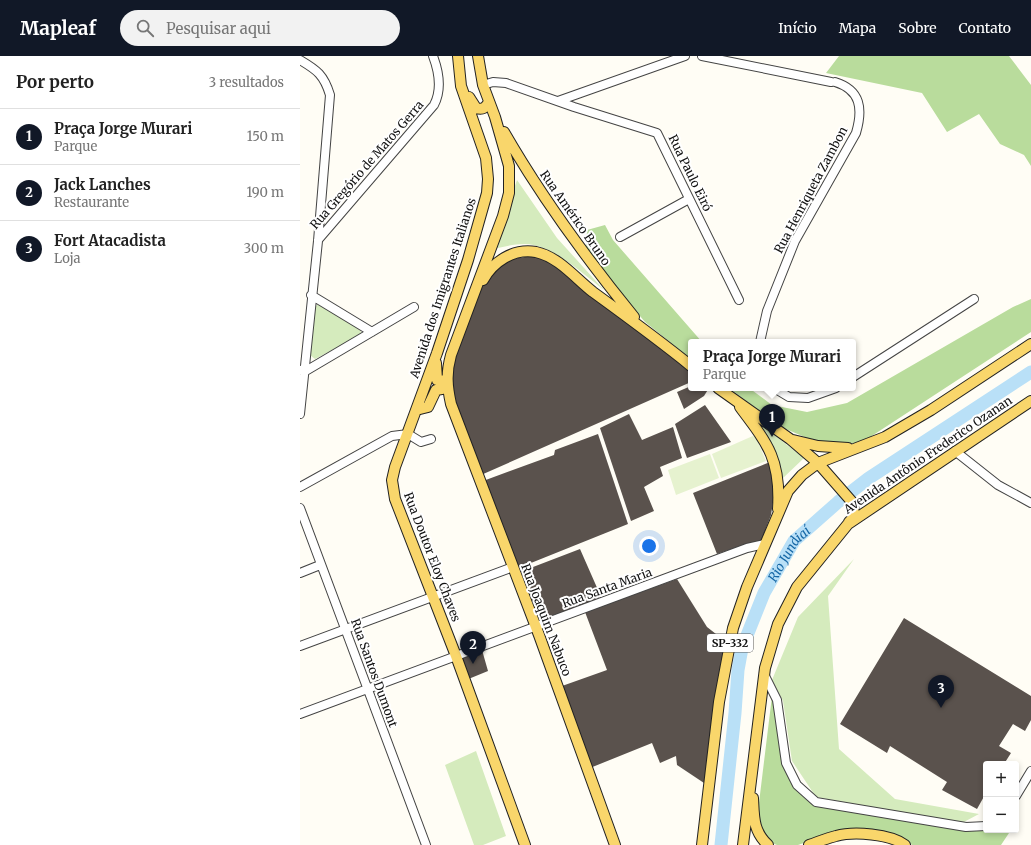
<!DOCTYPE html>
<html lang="pt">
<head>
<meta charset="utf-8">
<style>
	:root { --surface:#fff; --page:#f2f2f2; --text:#222; --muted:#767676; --line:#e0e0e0; --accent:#111827 }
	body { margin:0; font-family:Merriweather,serif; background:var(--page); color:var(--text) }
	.controls { position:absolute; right:12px; bottom:12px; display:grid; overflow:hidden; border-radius:4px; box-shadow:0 2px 6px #0003 }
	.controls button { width:36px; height:36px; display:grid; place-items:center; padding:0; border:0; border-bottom:1px solid var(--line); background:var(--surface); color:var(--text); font:20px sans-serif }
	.you { position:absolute; left:349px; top:490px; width:14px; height:14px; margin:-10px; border:3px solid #fff; border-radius:50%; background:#1a73e8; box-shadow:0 0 0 6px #1a73e833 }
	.badge { display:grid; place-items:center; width:26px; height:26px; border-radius:50%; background:var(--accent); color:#fff; font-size:13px; font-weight:700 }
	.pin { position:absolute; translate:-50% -33px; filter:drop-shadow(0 1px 2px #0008) }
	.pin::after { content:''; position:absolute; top:21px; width:14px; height:12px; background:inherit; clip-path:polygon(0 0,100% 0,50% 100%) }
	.popup { position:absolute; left:388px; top:283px; width:168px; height:52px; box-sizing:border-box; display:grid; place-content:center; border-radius:4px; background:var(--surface); filter:drop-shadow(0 1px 3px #0005); font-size:13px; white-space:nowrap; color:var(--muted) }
	.popup b { font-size:15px; color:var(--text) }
	.popup::after { content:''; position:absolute; left:50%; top:100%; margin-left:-8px; border:8px solid transparent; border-top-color:var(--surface) }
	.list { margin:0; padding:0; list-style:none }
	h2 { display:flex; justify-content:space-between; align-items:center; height:52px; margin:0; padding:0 16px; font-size:17px }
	h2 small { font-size:13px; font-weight:400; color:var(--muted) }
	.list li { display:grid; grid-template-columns:26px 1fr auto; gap:12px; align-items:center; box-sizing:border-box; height:56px; padding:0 16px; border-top:1px solid var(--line) }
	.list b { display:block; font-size:15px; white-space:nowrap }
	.list p { margin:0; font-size:13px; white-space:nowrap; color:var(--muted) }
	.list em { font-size:13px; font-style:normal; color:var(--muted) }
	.icon { flex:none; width:22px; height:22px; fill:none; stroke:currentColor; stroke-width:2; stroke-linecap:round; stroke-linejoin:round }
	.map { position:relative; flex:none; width:731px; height:789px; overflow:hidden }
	header { display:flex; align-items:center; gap:24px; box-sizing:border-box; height:56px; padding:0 20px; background:var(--accent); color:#fff }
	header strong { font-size:19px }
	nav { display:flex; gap:22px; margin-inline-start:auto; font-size:14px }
	.search { width:280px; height:36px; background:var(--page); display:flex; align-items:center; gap:10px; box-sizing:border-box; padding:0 14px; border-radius:22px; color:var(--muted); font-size:15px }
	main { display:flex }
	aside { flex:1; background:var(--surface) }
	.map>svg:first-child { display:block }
</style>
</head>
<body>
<header>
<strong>Mapleaf</strong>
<div class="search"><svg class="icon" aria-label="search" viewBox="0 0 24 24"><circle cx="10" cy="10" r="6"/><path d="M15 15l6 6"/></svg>Pesquisar aqui</div>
<nav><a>Início</a><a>Mapa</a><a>Sobre</a><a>Contato</a></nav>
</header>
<main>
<aside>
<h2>Por perto<small>3 resultados</small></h2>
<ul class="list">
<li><span class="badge">1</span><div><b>Praça Jorge Murari</b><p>Parque</p></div><em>150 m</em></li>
<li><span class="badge">2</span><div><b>Jack Lanches</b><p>Restaurante</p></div><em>190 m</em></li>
<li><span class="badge">3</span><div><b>Fort Atacadista</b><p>Loja</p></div><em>300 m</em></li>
</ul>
</aside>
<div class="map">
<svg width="731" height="789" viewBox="0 0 731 789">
	<rect width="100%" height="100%" fill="#fffdf5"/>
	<path fill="#d5ebbd" d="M217 124 257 182 304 234C284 219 251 187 224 188 214 188 203 191 193 193Z
		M18 248 23 249 60 274 61 276 59 280 15 303 10 299 15 251Z
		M455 364 504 402 482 423Z
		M554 503 528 540 539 693 595 743 679 758 662 767 516 741 492 705 483 645 472 624 498 561Z
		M176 695 206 780 183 789H174L145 709Z"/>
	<path fill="#b9dc9c" d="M539 0H709L731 29V110L724 99 700 88 679 58 647 76 622 37 526 17Z
		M305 169 313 184 402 286H391V303L345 266 292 203 286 193 287 174Z
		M731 243V276L561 387H519L481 371 429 332H449L472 349 507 356 547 347 713 251Z
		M472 640 482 708 514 748 664 774H711L701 789H612L606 784 541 774 498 789H477L469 786 461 773 458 755Z"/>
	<path fill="#e6f2cf" d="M455 379 466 405 421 422 412 398Z
		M410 398 419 422 376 439 368 414Z"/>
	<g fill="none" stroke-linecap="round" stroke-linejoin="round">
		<path stroke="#b9e0f7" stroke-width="13" id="s1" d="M421 789 435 657 438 614 442 592 464 537 494 485 538 446 569 422 731 316"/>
	</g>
	<path fill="#5a524d" d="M231 200 246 203 391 316V326L181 419 151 336 150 315 178 237 196 212 212 203Z
		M391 330V332H409L404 340 384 353 377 336Z
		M405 349 431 386 387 402 375 368Z
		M329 358 342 384 373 371 382 402 360 411 363 420 344 431 354 455 331 465 300 372Z
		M298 378 328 468 216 513 183 425 254 399 255 394Z
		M470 406 475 434 471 459 461 485 446 488 417 498 393 437Z
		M280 493 302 543 239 564 220 516Z
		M377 523 407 571 425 585 404 727 377 709 376 700 360 707 352 687 290 712 262 630 307 614 285 556Z
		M604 562 731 640V664L725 675 713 668 699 690 711 697 704 708H686V737L677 753 642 734 647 726 590 690 587 697 540 668Z
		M182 594 188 615 166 624 158 602Z"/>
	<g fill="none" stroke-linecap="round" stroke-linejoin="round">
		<g stroke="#444" stroke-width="10">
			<path id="minor" d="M402 0 531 26
				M0 4C17 14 24 19 30 39L18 185 0 358
				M183 29 193 26 206 27 274 51 357 77 439 244
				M258 45 385 0
				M320 181 389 143
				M18 184 134 49C142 34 139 16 133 0
				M11 239 72 276
				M460 286 467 255 495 185 556 77C563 53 561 34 535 26
				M1 314 4 316 114 251
				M553 321 674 243
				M474 332 489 341 508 342 536 332
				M655 395 698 429 731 447
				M0 431 92 380 108 378 121 386 131 383
				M0 452 126 789
				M0 517 20 509
				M0 590 213 511
				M464 618 477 644 486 707 497 729 516 746 666 771 686 770
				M0 658 447 492 465 488
				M716 740 731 715"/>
		</g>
		<g stroke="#222" stroke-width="12">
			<path id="major" d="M158 0 161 30 186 102 188 123 187 137 168 204 137 297 95 411 92 424 95 443 156 600 225 789
				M178 0 183 29 195 61 209 110V137L203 160 151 299C146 317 147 330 151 348L239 579 315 789
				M169 41 176 52C183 54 185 52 189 46
				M204 76C242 142 286 202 334 261
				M183 224C193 206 213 192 236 196 259 201 276 223 293 236 326 260 359 284 391 310
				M136 307 137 324 146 325
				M418 332 490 383 518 407 553 447 554 461 549 466
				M440 351C468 388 481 404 478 453
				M116 354 128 351 136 334 147 332
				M493 384 518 390 548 392
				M453 742C454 761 453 775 468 789
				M402 789 419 646 433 572 447 531 488 435 502 419 518 407 585 381 631 354 731 288
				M443 789 465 612 478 568 497 531 548 468 731 345
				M509 789C518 786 527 782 536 780 554 775 590 778 605 789"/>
		</g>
		<use href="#minor" stroke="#fff" stroke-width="8"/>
		<use href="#major" stroke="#f9d66b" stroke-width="10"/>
	</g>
	<g text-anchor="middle" stroke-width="4" stroke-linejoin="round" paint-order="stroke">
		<rect fill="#fff" stroke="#585858" stroke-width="1" x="407" y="578" width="46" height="18" rx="3"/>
		<g font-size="11" font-weight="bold" fill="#111">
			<text x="430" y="591">SP-332</text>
		</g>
		<g font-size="12" fill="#111" stroke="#fff">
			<text transform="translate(67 109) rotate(-49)" y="4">Rua Gregório de Matos Gerra</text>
			<text transform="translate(390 117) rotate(64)" y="4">Rua Paulo Eiró</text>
			<text transform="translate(511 134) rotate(-62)" y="4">Rua Henriqueta Zambon</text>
			<text transform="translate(275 162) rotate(55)" y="4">Rua Américo Bruno</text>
			<text transform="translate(143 232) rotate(-72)" y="4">Avenida dos Imigrantes Italianos</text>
			<text transform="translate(628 399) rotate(-34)" y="4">Avenida Antônio Frederico Ozanan</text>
			<text transform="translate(132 501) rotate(69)" y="4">Rua Doutor Eloy Chaves</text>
			<text transform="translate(307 532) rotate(-20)" y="4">Rua Santa Maria</text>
			<text transform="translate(246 564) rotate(69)" y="4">Rua Joaquim Nabuco</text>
			<text transform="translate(74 617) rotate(70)" y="4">Rua Santos Dumont</text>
		</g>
		<g font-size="13" font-style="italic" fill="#1768a6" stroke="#fff">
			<text dy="5" stroke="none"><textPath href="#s1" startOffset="304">Rio Jundiaí</textPath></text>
		</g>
	</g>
</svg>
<div class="controls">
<button>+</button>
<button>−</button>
</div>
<div class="you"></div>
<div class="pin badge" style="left:472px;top:381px">1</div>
<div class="popup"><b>Praça Jorge Murari</b>Parque</div>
<div class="pin badge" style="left:173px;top:608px">2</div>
<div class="pin badge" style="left:641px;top:652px">3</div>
</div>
</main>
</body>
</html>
